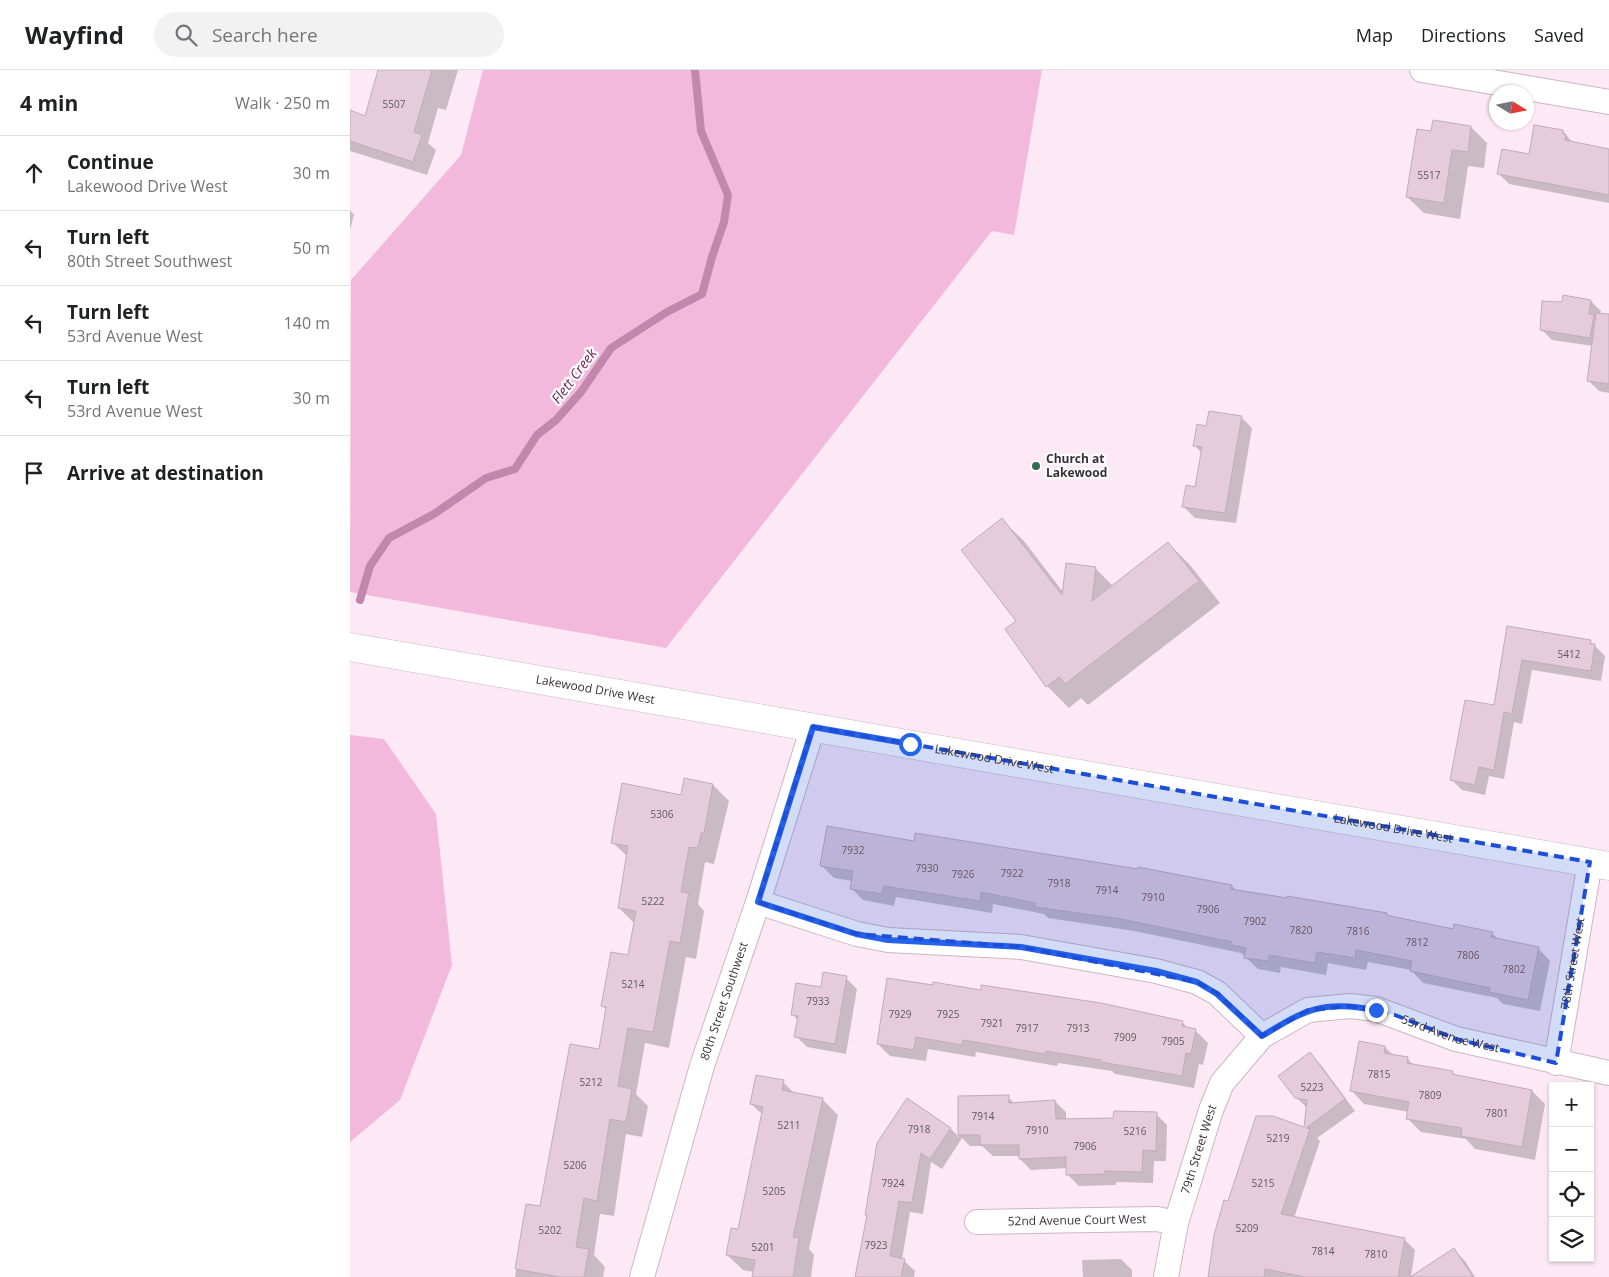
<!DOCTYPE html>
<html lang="en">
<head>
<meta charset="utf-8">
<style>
	:root { --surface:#fff; --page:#f2f2f2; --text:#202124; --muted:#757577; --line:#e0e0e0 }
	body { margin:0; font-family:"Open Sans",sans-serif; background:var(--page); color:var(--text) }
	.controls { position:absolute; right:15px; bottom:15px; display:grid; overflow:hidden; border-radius:0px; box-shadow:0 1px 4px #0004 }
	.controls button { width:45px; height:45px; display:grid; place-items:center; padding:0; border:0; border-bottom:1px solid var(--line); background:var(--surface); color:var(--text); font:25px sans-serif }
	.compass { position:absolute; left:1139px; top:15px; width:45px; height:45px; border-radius:50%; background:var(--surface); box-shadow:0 1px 4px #0004; rotate:100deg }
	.stop { position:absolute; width:15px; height:15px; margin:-11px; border:4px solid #2563eb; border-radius:50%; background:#fff }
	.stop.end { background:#2563eb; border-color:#fff; box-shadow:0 1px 5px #0008 }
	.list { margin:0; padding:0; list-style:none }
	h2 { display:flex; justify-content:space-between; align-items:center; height:65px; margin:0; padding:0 20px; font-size:21px }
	h2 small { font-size:16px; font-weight:400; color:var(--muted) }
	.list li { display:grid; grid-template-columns:32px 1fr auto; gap:15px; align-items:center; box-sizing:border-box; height:75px; padding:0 20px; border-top:1px solid var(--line) }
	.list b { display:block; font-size:19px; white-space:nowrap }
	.list p { margin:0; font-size:16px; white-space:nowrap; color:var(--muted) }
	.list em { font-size:16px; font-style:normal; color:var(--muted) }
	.icon { flex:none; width:28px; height:28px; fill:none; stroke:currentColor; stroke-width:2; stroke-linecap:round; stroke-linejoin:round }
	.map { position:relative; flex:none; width:1259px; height:1207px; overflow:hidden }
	header { display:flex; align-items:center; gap:30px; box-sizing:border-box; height:70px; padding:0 25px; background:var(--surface); border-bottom:1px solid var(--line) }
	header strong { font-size:24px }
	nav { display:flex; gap:28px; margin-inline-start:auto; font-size:18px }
	.search { width:350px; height:45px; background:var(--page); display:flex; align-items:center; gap:12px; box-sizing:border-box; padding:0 18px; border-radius:28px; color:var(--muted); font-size:19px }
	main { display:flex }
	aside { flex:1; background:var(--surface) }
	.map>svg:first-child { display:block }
</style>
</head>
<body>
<header>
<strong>Wayfind</strong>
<div class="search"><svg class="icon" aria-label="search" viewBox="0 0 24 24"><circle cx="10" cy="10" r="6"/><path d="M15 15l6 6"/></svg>Search here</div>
<nav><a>Map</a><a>Directions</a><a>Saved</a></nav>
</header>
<main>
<aside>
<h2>4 min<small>Walk · 250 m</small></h2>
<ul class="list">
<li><svg class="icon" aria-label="ahead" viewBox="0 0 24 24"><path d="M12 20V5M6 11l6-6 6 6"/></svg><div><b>Continue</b><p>Lakewood Drive West</p></div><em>30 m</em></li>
<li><svg class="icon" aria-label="left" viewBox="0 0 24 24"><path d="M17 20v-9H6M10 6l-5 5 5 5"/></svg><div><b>Turn left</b><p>80th Street Southwest</p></div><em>50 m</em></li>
<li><svg class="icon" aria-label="left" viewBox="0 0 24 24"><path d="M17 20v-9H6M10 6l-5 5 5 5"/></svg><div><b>Turn left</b><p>53rd Avenue West</p></div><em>140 m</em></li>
<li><svg class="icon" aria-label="left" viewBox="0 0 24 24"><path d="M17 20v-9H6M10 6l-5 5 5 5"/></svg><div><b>Turn left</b><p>53rd Avenue West</p></div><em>30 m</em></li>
<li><svg class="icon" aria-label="arrive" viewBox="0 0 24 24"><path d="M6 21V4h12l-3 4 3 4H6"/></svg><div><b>Arrive at destination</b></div></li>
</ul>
</aside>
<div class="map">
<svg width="1259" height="1207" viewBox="0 0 1259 1207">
	<rect width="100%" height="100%" fill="#fde9f5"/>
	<path fill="#f3b9dc" d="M133 0H692L664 165 642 161 316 578 0 522 1 210 111 85Z
		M0 665 34 669 86 744 102 895 50 1030 0 1072Z"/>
	<path fill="#0003" d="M29 0H108L96 40 88 38 78 73 86 80 77 105 0 81V42L16 47Z
		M1121 57 1137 73 1134 98 1118 96 1110 149 1074 143 1057 127 1082 63Z
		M1213 61 1223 73 1259 80V133L1159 114 1149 104 1180 85Z
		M0 140 4 145 0 160Z
		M1241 231 1251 241 1249 252 1259 273V323L1249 321 1238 310 1243 276 1202 270 1192 260 1213 234Z
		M891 347 902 358 886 453 845 448 834 437 846 418 852 383 845 376 857 357Z
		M652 450 674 471 713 522 745 498 763 516 818 473 840 495 870 533 738 635 731 628 719 638 697 616 656 559 668 551Z
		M1158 558 1240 571 1255 586 1251 611 1182 600 1172 654 1164 652 1154 709 1139 706 1135 725 1112 720 1102 710 1145 636Z
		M363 715 379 731 364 794 355 792 348 834 354 841 346 889 336 887 319 978 295 973 286 1024 298 1036 292 1067 276 1064 264 1146 250 1144 244 1185 255 1197 253 1207H165L177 1135 192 1138 250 981 257 940 252 936 279 887 285 854 269 838 278 787 263 773 332 726Z
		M565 772 882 816 886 821 1036 844 1039 847 1104 860 1142 863 1149 870 1188 878 1200 891 1190 941 1153 934 1147 928 1073 913 1061 900 1018 892 1016 900 978 893 976 905 931 897 930 903 908 899 891 883 784 861 698 848 694 844 643 834 642 843 546 827 544 836 513 830 501 818 502 811 484 808 472 796Z
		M496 908 507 919 496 984 457 977 446 966 449 951 442 944 472 919Z
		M538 909 832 952 839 959 845 960 858 973 853 995 849 994 844 1018 765 1004 762 1001 708 993 707 996 626 982 625 987 578 979 576 991 540 986 528 974Z
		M1035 977 1044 986 1057 988 1064 996 1102 1002 1107 1007 1182 1021 1195 1034 1185 1090 1125 1079 1116 1069 1071 1062 1058 1049 1059 1042 1014 1034 1001 1020Z
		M960 984 971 995 1005 1041 967 1068 970 1071 944 1148 1054 1169 1065 1180 1061 1207H859L878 1133 955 1059 957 1038 946 1027Z
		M433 1012 445 1024 472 1029 488 1045 459 1179 464 1185 461 1207H403L404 1202 393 1200 377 1185 389 1160 413 1045 401 1034Z
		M609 1027H658L665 1034 705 1031 716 1042V1050L765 1049 806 1044 817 1055 816 1091H804L803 1113 766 1112V1115L729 1116 718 1105V1098L681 1100 670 1089V1086H643L632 1076H620L612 1068 592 1099 581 1092 573 1144 560 1142 552 1189 565 1201 564 1207H506L518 1146 516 1144 557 1029 601 1059 609 1067Z
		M1104 1180 1115 1191 1125 1207H1062Z
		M771 1189 782 1200V1207H733L732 1190Z"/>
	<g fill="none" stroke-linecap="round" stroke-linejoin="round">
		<path stroke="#c386ac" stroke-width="8" d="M10 530 20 496 39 468 84 444 136 408 165 399 187 365 206 350 231 322 261 278 317 242 352 224 362 187 374 152 378 125 351 61 345 0"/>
	</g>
	<path fill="#e4ccda" stroke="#c3abb9" d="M28 0H82L64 62 72 65 63 92 0 71V40L15 46Z
		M1083 50 1121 56 1118 82 1102 80 1094 133 1056 127 1067 59 1081 61Z
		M1184 55 1213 60V64L1216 65 1215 70 1259 79V125L1147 104 1152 79 1179 84Z
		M1213 225 1241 230 1239 244 1244 245 1240 268 1190 260 1192 231 1212 232Z
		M1246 243 1259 244V314L1237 311Z
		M859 341 892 346 875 443 832 437 836 415 845 417 852 377 843 376 847 354 856 356Z
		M652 448 712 525 716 493 746 497 742 531 818 472 849 511 715 614 709 607 696 617 655 559 666 551 611 480Z
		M1157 556 1241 570 1240 574H1245L1241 601 1172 590 1162 644 1154 642 1144 700 1129 697 1125 715 1100 710 1115 630 1144 635Z
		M334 708 363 714 354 763H351L348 778 339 777 331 822 339 823 330 873 320 871 303 962 278 958 268 1016 282 1019 276 1052 260 1049 247 1131 234 1128 226 1177 239 1179 234 1207H210L165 1199 176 1134 190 1136 220 974 249 979 256 937 251 936 261 882 278 885 286 841 268 838 278 776 261 773 272 713 331 725Z
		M477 756 564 771 565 763 788 799V797L882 815 881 819 937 828V826L1037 843 1036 845 1103 859 1104 854 1143 862 1141 867 1189 877 1178 930 1139 922 1140 918 1060 901 1062 891 1006 880 1005 888 967 882 965 893 919 885 918 891 894 888 896 878 882 875V872L771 849 685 837V833L631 822 630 831 534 816 532 824 500 819 503 801 470 796Z
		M473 902 497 906 485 974 444 967 448 946 441 945 446 913 471 917Z
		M537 908 583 915V912L631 920V915L751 933 833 951 832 956 846 959 841 984 836 983 832 1006 751 992V990L696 981 695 984 613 970 612 975 566 967 564 980 527 974Z
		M1009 971 1035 976 1034 983 1058 987 1057 993 1103 1001 1102 1004 1182 1020 1172 1077 1111 1066 1112 1058 1056 1049 1059 1032 1000 1021Z
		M960 982 995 1029 956 1058 960 1059 931 1144 1055 1168 1048 1207H955L915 1199 914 1207H858L864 1165 874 1130 878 1131 906 1046H923L954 1057 957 1030 945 1028 928 1006Z
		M406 1005 434 1010 432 1020 473 1028 443 1167 449 1168 443 1207H402L405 1190 376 1185 381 1158 388 1159 413 1037 400 1034Z
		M659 1025V1033L705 1030 706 1049 763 1048 764 1041 807 1042 806 1081 793 1080 792 1102 755 1101V1104L716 1105V1087L669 1089V1075H630V1065H608V1026Z
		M557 1028 601 1058 580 1089 571 1083 562 1133 549 1131 540 1186 555 1189 551 1207H505L517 1145H515L527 1073Z
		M1104 1178 1123 1207H1060Z"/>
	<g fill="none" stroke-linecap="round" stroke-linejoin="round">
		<g stroke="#cdb5c3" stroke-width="26">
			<g id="minor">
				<path d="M1072 0 1259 32"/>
				<path d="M408 832 507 864 538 870 671 877 806 901 847 912 867 923 912 966"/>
				<path id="s1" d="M1206 993 1240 792"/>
				<path id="s2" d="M627 1152 807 1149 826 1153"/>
				<path id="s3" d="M292 1207 352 996 408 832 463 657"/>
				<path id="s4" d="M816 1207 826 1153 861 1040 872 1013 912 966 958 940 1000 936 1026 939 1106 969 1259 1003"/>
			</g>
		</g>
		<g stroke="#cdb5c3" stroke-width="29">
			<g id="secondary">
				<path id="s5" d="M0 577 1259 796"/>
			</g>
		</g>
		<use href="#minor" stroke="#fff" stroke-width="24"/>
		<use href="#secondary" stroke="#fff" stroke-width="28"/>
	</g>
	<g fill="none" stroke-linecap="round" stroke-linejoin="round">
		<path stroke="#2563eb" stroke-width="6" d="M560 674 463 657 408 832 506 864 538 870 671 877 806 901 847 912 867 924 912 966C958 938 971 931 1026 940"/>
	</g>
	<path fill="#1d4ed8" fill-opacity="0.2" stroke="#1d4ed8" stroke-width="4" stroke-dasharray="10 6" stroke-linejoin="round" d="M463 657 1240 792 1206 993 1106 969 1045 945 1000 936 958 940 912 966 867 923 847 912 671 877 507 864 408 832Z"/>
	<circle fill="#356b52" stroke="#fdfdfd" stroke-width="2" cx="686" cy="396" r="5"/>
	<g text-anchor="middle" stroke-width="4.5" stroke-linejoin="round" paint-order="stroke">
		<g font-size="10" fill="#64575f">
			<text x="44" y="38">5507</text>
			<text x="1079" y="109">5517</text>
			<text x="1219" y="588">5412</text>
			<text x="312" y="748">5306</text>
			<text x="503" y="784">7932</text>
			<text x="577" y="802">7930</text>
			<text x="662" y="807">7922</text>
			<text x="613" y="808">7926</text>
			<text x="709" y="817">7918</text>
			<text x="757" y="824">7914</text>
			<text x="803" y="831">7910</text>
			<text x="303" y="835">5222</text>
			<text x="858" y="843">7906</text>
			<text x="905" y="855">7902</text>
			<text x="951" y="864">7820</text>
			<text x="1008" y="865">7816</text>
			<text x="1067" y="876">7812</text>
			<text x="1118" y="889">7806</text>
			<text x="1164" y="903">7802</text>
			<text x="283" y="918">5214</text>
			<text x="468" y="935">7933</text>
			<text x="550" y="948">7929</text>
			<text x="598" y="948">7925</text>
			<text x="642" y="957">7921</text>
			<text x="677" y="962">7917</text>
			<text x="728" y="962">7913</text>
			<text x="775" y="971">7909</text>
			<text x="823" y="975">7905</text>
			<text x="1029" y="1008">7815</text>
			<text x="241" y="1016">5212</text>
			<text x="962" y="1021">5223</text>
			<text x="1080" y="1029">7809</text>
			<text x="1147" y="1047">7801</text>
			<text x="633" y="1050">7914</text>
			<text x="439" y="1059">5211</text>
			<text x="569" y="1063">7918</text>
			<text x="687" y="1064">7910</text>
			<text x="785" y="1065">5216</text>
			<text x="928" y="1072">5219</text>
			<text x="735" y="1080">7906</text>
			<text x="225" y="1099">5206</text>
			<text x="543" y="1117">7924</text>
			<text x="913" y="1117">5215</text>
			<text x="424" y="1125">5205</text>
			<text x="897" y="1162">5209</text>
			<text x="200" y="1164">5202</text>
			<text x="526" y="1179">7923</text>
			<text x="413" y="1181">5201</text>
			<text x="973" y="1185">7814</text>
			<text x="1026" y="1188">7810</text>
		</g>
		<g font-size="12" font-weight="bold" fill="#3a3036" stroke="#fdfdfd" text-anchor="start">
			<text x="696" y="393">Church at<tspan x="696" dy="14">Lakewood</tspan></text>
		</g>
		<g font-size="12" fill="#3a3036" stroke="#fdfdfd">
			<text dy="4" stroke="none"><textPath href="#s5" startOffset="249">Lakewood Drive West</textPath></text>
			<text dy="4" stroke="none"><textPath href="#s5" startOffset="654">Lakewood Drive West</textPath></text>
			<text dy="4" stroke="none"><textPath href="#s5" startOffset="1059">Lakewood Drive West</textPath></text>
			<text dy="4" stroke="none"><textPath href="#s1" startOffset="101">78th Street West</textPath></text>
			<text dy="4" stroke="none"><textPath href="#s3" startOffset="288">80th Street Southwest</textPath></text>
			<text dy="4" stroke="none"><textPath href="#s4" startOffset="464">53rd Avenue West</textPath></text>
			<text dy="4" stroke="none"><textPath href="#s4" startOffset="132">79th Street West</textPath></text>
			<text dy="4" stroke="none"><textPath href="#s2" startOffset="100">52nd Avenue Court West</textPath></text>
		</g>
		<g font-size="14" font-style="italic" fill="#6e2558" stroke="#fdfdfd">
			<text transform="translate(224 306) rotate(-53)" y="5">Flett Creek</text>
		</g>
	</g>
</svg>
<div class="controls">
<button>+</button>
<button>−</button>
<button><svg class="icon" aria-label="locate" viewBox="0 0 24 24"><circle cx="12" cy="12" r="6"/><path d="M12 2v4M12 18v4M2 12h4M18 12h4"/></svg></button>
<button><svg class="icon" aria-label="layers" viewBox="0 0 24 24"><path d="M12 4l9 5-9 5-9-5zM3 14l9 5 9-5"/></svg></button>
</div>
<svg class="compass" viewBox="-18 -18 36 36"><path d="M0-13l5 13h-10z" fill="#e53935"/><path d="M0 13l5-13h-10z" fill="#757577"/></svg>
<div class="stop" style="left:560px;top:674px"></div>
<div class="stop end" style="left:1026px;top:940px"></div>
</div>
</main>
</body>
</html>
